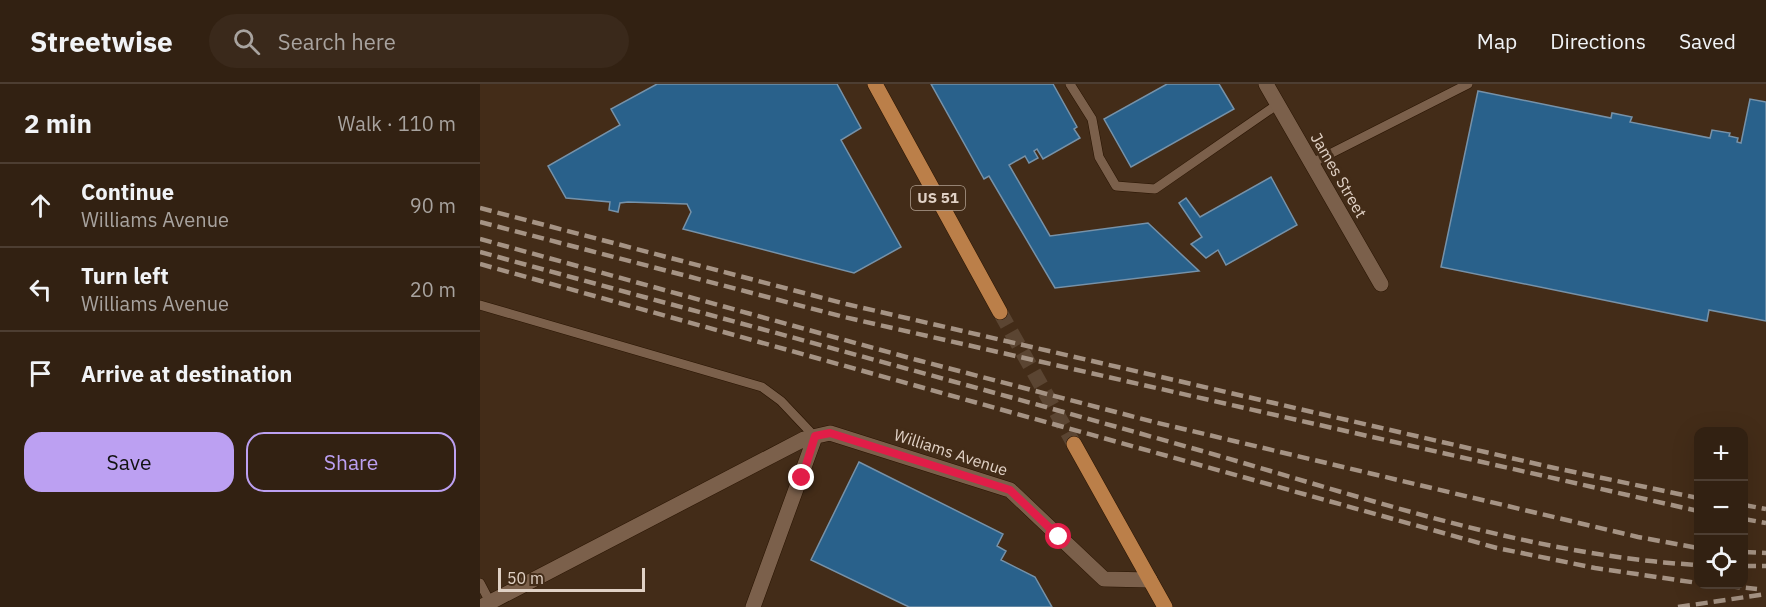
<!DOCTYPE html>
<html lang="en">
<head>
<meta charset="utf-8">
<style>
	:root { --surface:#322112; --page:#3a291b; --text:#f1f3f6; --muted:#a8a39f; --line:#4d3e32; --accent:#bca0f2 }
	body { margin:0; font-family:"IBM Plex Sans",sans-serif; background:var(--page); color:var(--text) }
	.controls { position:absolute; right:18px; bottom:18px; display:grid; overflow:hidden; border-radius:12px; box-shadow:0 6px 24px #0002 }
	.controls button { width:54px; height:54px; display:grid; place-items:center; padding:0; border:0; border-bottom:2px solid var(--line); background:var(--surface); color:var(--text); font:30px sans-serif }
	.scale { position:absolute; left:18px; bottom:15px; width:147px; box-sizing:border-box; padding-left:6px; border:3px solid #e0d1c5; border-top:0; font-size:16px; line-height:21px; white-space:nowrap; color:#e0d1c5; -webkit-text-stroke:4px #432c18; paint-order:stroke }
	.stop { position:absolute; width:18px; height:18px; margin:-14px; border:4px solid #e11d48; border-radius:50%; background:#fff }
	.stop.end { background:#e11d48; border-color:#fff; box-shadow:0 2px 6px #0008 }
	.list { margin:0; padding:0; list-style:none }
	h2 { display:flex; justify-content:space-between; align-items:center; height:78px; margin:0; padding:0 24px; font-size:26px }
	h2 small { font-size:20px; font-weight:400; color:var(--muted) }
	.list li { display:grid; grid-template-columns:39px 1fr auto; gap:18px; align-items:center; box-sizing:border-box; height:84px; padding:0 24px; border-top:2px solid var(--line) }
	.list b { display:block; font-size:22px; white-space:nowrap }
	.list p { margin:0; font-size:20px; white-space:nowrap; color:var(--muted) }
	.list em { font-size:20px; font-style:normal; color:var(--muted) }
	.actions { display:flex; gap:12px; padding:18px 24px }
	.actions a { flex:1; padding:14px 0; border:2px solid var(--accent); border-radius:18px; text-align:center; font-size:21px; color:var(--accent) }
	.actions .main { background:var(--accent); color:#111 }
	.icon { flex:none; width:33px; height:33px; fill:none; stroke:currentColor; stroke-width:2; stroke-linecap:round; stroke-linejoin:round }
	.map { position:relative; flex:none; width:1286px; height:523px; overflow:hidden }
	header { display:flex; align-items:center; gap:36px; box-sizing:border-box; height:84px; padding:0 30px; background:var(--surface); border-bottom:2px solid var(--line) }
	header strong { font-size:28px }
	nav { display:flex; gap:33px; margin-inline-start:auto; font-size:21px }
	.search { width:420px; height:54px; background:var(--page); display:flex; align-items:center; gap:15px; box-sizing:border-box; padding:0 21px; border-radius:33px; color:var(--muted); font-size:22px }
	main { display:flex }
	aside { flex:1; background:var(--surface) }
	.map>svg:first-child { display:block }
</style>
</head>
<body>
<header>
<strong>Streetwise</strong>
<div class="search"><svg class="icon" aria-label="search" viewBox="0 0 24 24"><circle cx="10" cy="10" r="6"/><path d="M15 15l6 6"/></svg>Search here</div>
<nav><a>Map</a><a>Directions</a><a>Saved</a></nav>
</header>
<main>
<aside>
<h2>2 min<small>Walk · 110 m</small></h2>
<ul class="list">
<li><svg class="icon" aria-label="ahead" viewBox="0 0 24 24"><path d="M12 20V5M6 11l6-6 6 6"/></svg><div><b>Continue</b><p>Williams Avenue</p></div><em>90 m</em></li>
<li><svg class="icon" aria-label="left" viewBox="0 0 24 24"><path d="M17 20v-9H6M10 6l-5 5 5 5"/></svg><div><b>Turn left</b><p>Williams Avenue</p></div><em>20 m</em></li>
<li><svg class="icon" aria-label="arrive" viewBox="0 0 24 24"><path d="M6 21V4h12l-3 4 3 4H6"/></svg><div><b>Arrive at destination</b></div></li>
</ul>
<div class="actions"><a class="main">Save</a><a>Share</a></div>
</aside>
<div class="map">
<svg width="1286" height="523" viewBox="0 0 1286 523">
	<rect width="100%" height="100%" fill="#432c18"/>
	<path fill="#29618b" stroke="#7692a9" stroke-width="1.5" d="M177 0H357L381 44 361 56 421 163 374 189 203 145 211 128 207 120 148 118 140 119 138 128 129 126 130 118 86 114 68 82 140 41 131 25Z
		M451 0H573L597 43 594 45 600 54 563 75 557 65 554 67 558 74 549 79 545 72 529 81 570 152 668 139 719 187 575 204 509 92 504 95Z
		M687 0H739L754 25 651 83 624 35Z
		M998 7 1131 34 1132 29 1152 33 1150 38 1230 54 1232 46 1250 49 1249 52 1258 54 1257 58 1261 59 1270 15 1286 18V237L1229 226 1227 237 961 183Z
		M791 93 817 141 746 181 738 166 726 174 711 160 722 153 699 119 706 114 720 133Z
		M379 378 523 450 517 462 526 467 521 476 555 493 572 523H429L331 476Z"/>
	<g fill="none" stroke-linecap="round" stroke-linejoin="round">
		<path stroke="#5b4532" stroke-width="15" stroke-dasharray="15 8" stroke-linecap="butt" d="M520 228 594 360"/>
		<g stroke="#291402" stroke-width="10">
			<path id="lane" d="M590 0 612 35 619 73 636 102 675 105 798 20
				M832 79 988 0
				M0 221 282 303 301 317 335 353
				M0 499 10 518"/>
		</g>
		<g stroke="#291402" stroke-width="16">
			<path id="street" d="M786 0 901 200
				M1 523 324 355 350 349 530 406 624 495 670 496
				M273 523 335 353"/>
		</g>
		<g stroke="#291402" stroke-width="16">
			<path id="primary" d="M395 0 520 228
				M594 360 685 523"/>
		</g>
		<use href="#lane" stroke="#7b604b" stroke-width="9"/>
		<use href="#street" stroke="#7b604b" stroke-width="15"/>
		<use href="#primary" stroke="#bb7f49" stroke-width="15"/>
		<path stroke="#a59384" stroke-width="4.5" stroke-dasharray="12 6" stroke-linecap="butt" d="M0 124 366 220 1070 383 1218 414
			M0 138 364 233 1218 427
			M0 155 437 276 674 338 1158 453 1218 464
			M0 168C236 233 472 296 708 363 875 410 1044 471 1218 481
			M0 180 1017 464 1115 484 1218 499
			M1264 421 1286 425
			M1264 435 1286 439
			M1264 468 1286 469
			M1264 482H1286
			M1230 500 1277 505
			M1198 523 1286 510"/>
	</g>
	<g fill="none" stroke-linecap="round" stroke-linejoin="round">
		<path stroke="#e11d48" stroke-width="8" d="M322 394 335 352 350 349 530 406 579 453"/>
	</g>
	<g text-anchor="middle" stroke-width="6" stroke-linejoin="round" paint-order="stroke">
		<rect fill="#432c18" stroke="#b1a091" stroke-width="1.5" x="431" y="102" width="54" height="24" rx="4.5"/>
		<g font-size="15" font-weight="bold" fill="#e0d1c5">
			<text x="458" y="119">US 51</text>
		</g>
		<g font-size="16" fill="#e0d1c5" stroke="#432c18">
			<text transform="translate(859 91) rotate(60)" y="6">James Street</text>
			<text transform="translate(471 368) rotate(18)" y="6">Williams Avenue</text>
		</g>
	</g>
</svg>
<div class="controls">
<button>+</button>
<button>−</button>
<button><svg class="icon" aria-label="locate" viewBox="0 0 24 24"><circle cx="12" cy="12" r="6"/><path d="M12 2v4M12 18v4M2 12h4M18 12h4"/></svg></button>
</div>
<div class="scale">50 m</div>
<div class="stop" style="left:579px;top:453px"></div>
<div class="stop end" style="left:322px;top:394px"></div>
</div>
</main>
</body>
</html>
